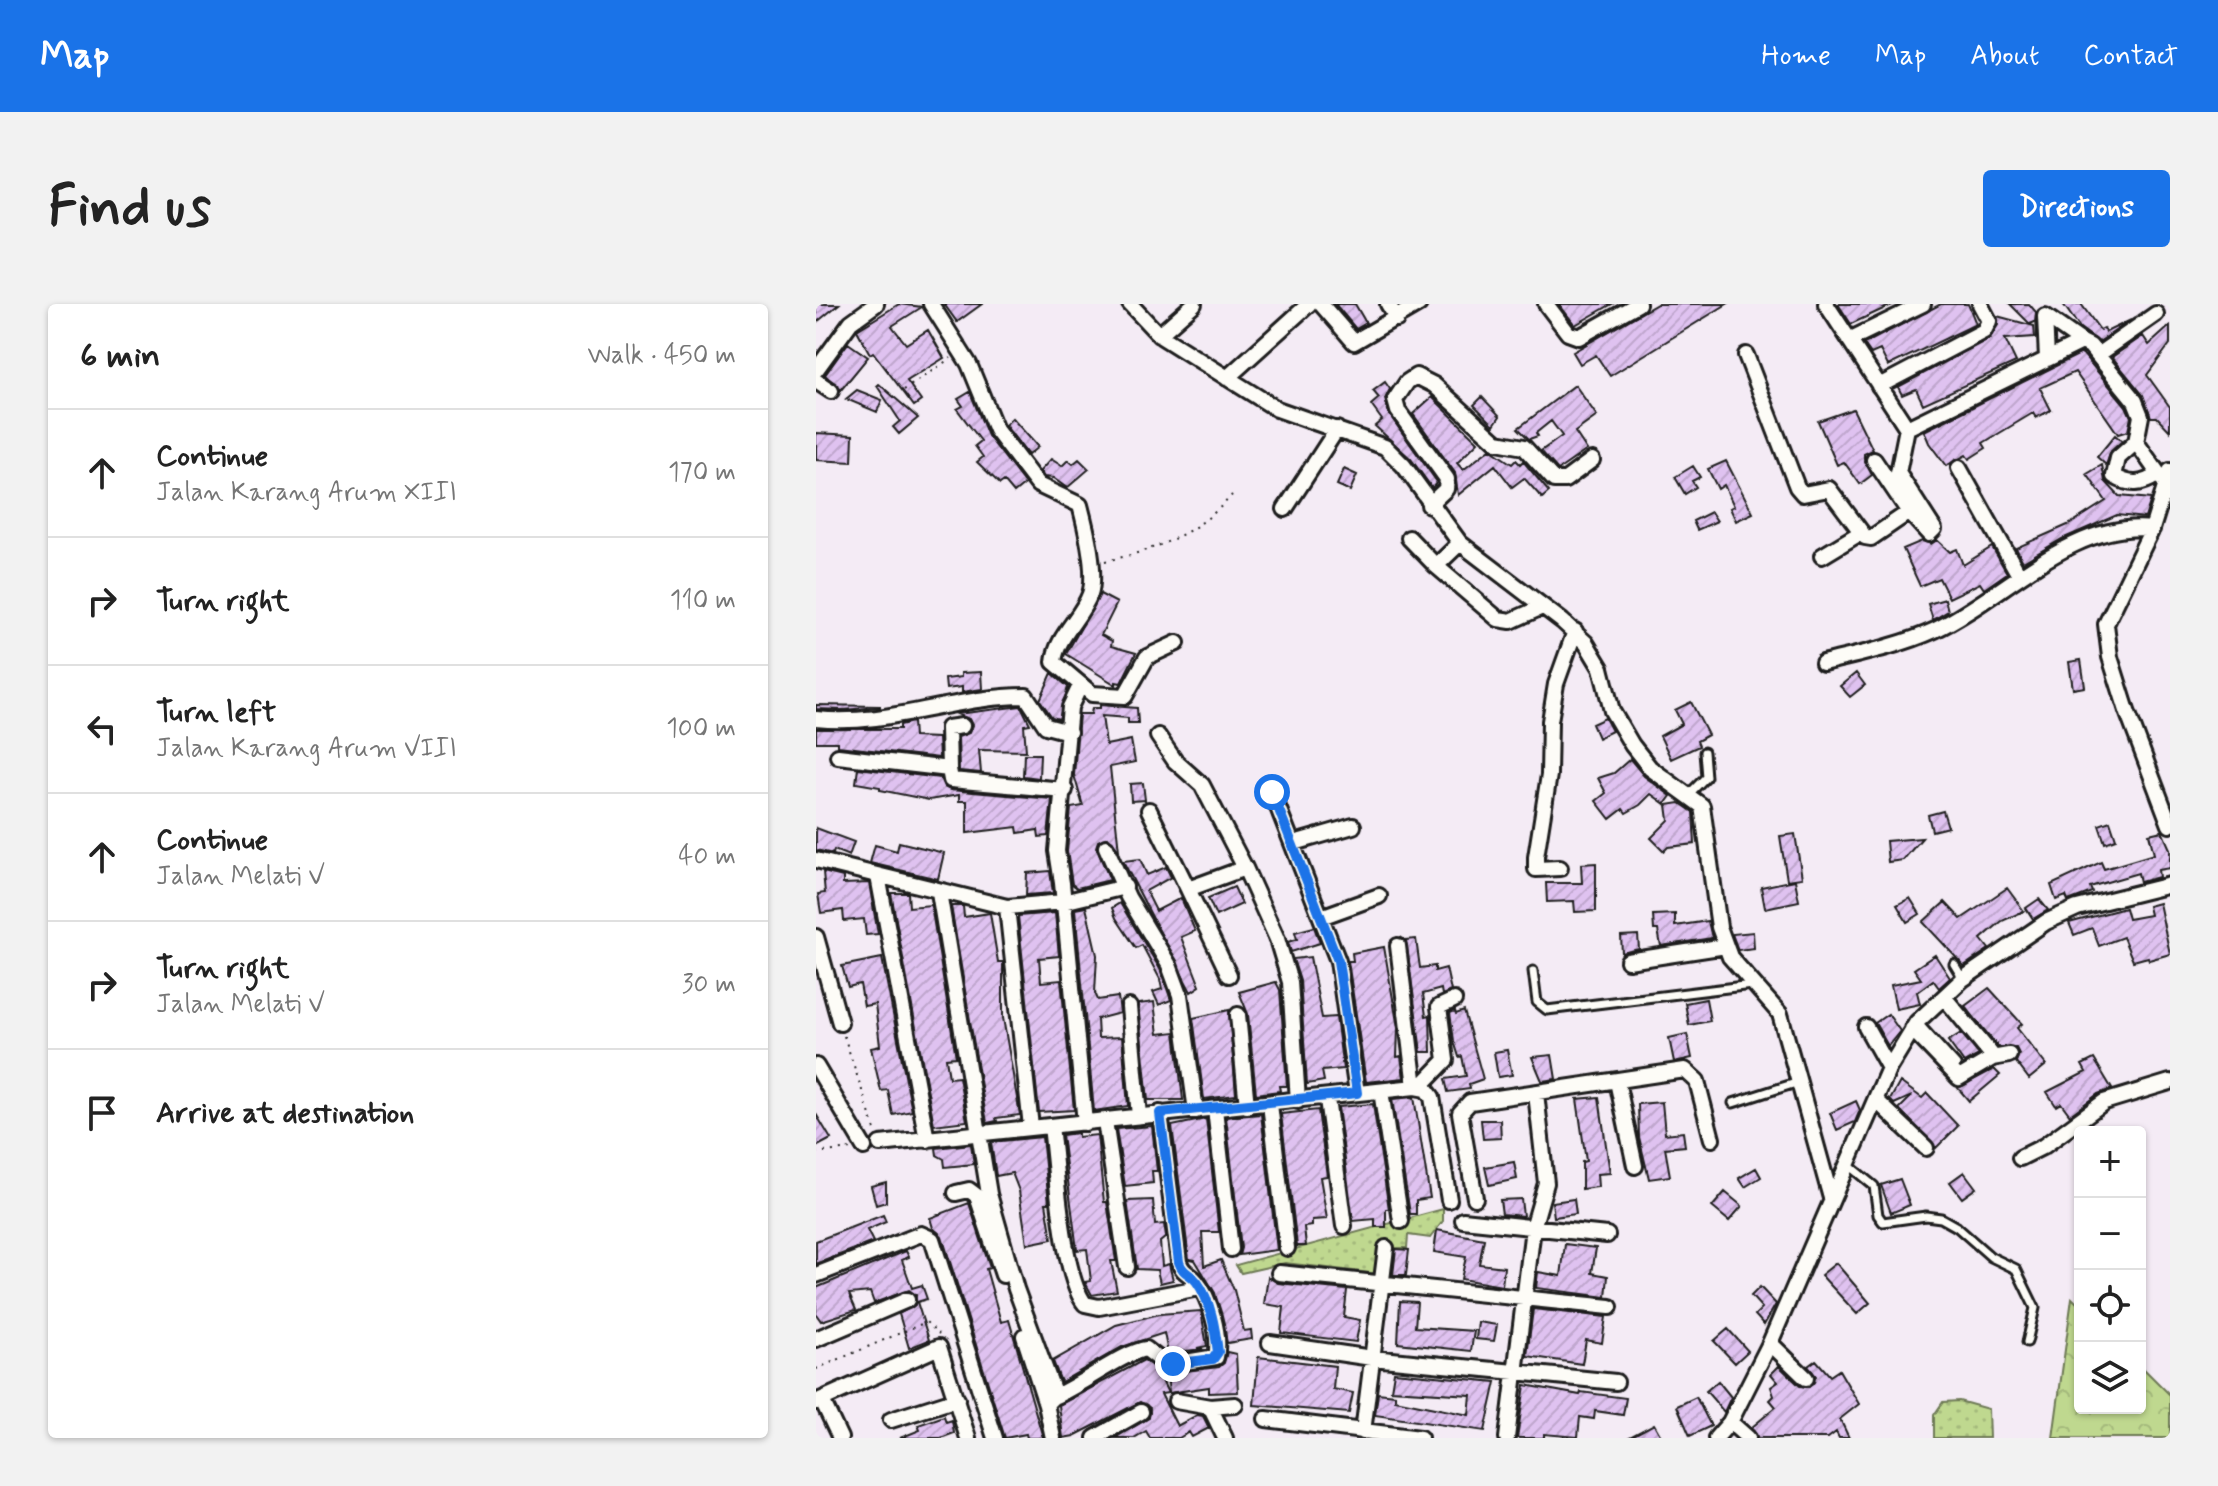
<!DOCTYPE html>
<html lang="en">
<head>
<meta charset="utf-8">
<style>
	:root { --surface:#fff; --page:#f2f2f2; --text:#222; --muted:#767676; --line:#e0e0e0; --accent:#1a73e8 }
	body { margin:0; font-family:Mynerve,sans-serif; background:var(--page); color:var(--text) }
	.controls { position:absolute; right:24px; bottom:24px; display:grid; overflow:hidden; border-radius:8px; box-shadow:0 2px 6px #0004 }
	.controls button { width:72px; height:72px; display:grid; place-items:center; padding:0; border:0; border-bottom:2px solid var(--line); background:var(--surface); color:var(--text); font:40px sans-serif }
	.stop { position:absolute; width:24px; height:24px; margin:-18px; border:6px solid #1a73e8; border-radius:50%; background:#fff }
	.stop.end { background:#1a73e8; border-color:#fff; box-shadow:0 2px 8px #0008 }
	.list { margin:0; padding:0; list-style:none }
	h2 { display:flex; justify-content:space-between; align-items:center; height:104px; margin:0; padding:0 32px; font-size:34px }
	h2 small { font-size:26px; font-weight:400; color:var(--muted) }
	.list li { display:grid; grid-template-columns:52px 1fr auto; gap:24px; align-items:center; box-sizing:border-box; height:128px; padding:0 32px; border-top:2px solid var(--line) }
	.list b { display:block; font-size:30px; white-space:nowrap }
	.list p { margin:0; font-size:26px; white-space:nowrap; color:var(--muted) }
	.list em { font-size:26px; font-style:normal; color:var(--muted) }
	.icon { flex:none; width:44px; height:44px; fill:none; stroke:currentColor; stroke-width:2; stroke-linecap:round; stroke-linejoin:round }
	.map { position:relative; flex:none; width:1354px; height:1134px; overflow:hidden; border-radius:8px }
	header { display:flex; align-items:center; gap:48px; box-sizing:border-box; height:112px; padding:0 40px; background:var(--accent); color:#fff }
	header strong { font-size:38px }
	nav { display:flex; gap:44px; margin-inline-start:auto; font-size:28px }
	.intro { display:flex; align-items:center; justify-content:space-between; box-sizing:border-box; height:192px; padding:0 48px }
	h1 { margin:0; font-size:56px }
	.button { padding:20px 36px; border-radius:8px; background:var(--accent); color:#fff; font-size:28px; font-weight:700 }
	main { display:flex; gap:48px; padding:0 48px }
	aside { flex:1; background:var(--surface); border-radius:8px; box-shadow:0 2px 6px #0004 }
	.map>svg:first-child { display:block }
</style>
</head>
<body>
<header>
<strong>Map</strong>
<nav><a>Home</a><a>Map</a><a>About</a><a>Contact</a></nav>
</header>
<div class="intro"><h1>Find us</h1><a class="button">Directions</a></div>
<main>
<aside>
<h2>6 min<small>Walk · 450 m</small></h2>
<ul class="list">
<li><svg class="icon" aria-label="ahead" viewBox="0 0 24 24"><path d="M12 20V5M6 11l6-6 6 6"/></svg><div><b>Continue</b><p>Jalan Karang Arum XIII</p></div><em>170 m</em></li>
<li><svg class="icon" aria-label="right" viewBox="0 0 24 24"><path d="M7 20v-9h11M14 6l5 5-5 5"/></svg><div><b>Turn right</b></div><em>110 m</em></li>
<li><svg class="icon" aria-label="left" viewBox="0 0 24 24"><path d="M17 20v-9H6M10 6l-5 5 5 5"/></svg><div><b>Turn left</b><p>Jalan Karang Arum VIII</p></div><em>100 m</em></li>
<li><svg class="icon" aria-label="ahead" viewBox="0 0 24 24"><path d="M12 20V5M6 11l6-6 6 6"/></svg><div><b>Continue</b><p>Jalan Melati V</p></div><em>40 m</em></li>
<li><svg class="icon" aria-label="right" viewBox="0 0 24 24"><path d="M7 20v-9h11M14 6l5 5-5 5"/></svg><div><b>Turn right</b><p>Jalan Melati V</p></div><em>30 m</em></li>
<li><svg class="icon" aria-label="arrive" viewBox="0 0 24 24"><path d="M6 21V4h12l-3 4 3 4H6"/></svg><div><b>Arrive at destination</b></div></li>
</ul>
</aside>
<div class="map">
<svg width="1354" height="1134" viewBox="0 0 1354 1134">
	<defs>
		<pattern id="grass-dots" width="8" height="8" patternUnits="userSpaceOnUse" patternTransform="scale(2)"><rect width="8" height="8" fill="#bfd88f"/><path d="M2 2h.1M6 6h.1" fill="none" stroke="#a4b97b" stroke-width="1.8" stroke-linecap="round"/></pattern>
		<pattern id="forest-crowns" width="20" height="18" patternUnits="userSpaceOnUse" patternTransform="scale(2)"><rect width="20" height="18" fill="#bfd88f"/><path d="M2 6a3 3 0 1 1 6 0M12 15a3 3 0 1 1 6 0" fill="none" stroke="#a4b97b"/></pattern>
		<pattern id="building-hatch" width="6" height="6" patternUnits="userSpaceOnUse" patternTransform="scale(2)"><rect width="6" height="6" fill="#dfc2f0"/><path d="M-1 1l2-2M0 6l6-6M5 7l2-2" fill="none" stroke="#bfa6cd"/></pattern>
	</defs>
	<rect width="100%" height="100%" fill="#f4ebf5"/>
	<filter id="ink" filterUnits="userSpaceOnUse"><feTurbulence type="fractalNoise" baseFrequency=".0125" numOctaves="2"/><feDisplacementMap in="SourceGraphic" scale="16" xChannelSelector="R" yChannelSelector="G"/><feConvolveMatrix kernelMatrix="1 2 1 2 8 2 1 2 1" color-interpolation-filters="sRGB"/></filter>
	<g filter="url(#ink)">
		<path fill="url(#grass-dots)" stroke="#6e7a56" stroke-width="2" d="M627 905V917L614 934 592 931 591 944H567L563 970 469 959 425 969 420 961Z
			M1143 1097 1172 1105 1173 1134H1118V1111L1127 1098Z"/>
		<path fill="url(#forest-crowns)" stroke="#6e7a56" stroke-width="2" d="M1256 994 1264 1002V1104H1324V1061L1354 1091V1134H1237Z"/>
		<path fill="url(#building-hatch)" stroke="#1c1c1c" stroke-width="2" d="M0 0H23L0 19Z
			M83 0 106 3 76 22 90 40 112 26 128 54 91 77 105 97 98 102 57 48 54 50 41 26Z
			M128 0H166L141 18Z
			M519 0H539L550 19 540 25Z
			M743 0H796L759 21Z
			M841 0H911L794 72 780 51 764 60 757 48Z
			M1022 0H1078L1035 20Z
			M1125 0H1152L1160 20 1072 62 1064 46 1055 50 1048 40Z
			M1194 0H1213L1220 8 1219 18 1214 20Z
			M1247 0H1265L1284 26 1288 24 1290 28 1315 16 1283 38 1264 24Z
			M1181 12 1218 22 1219 33 1189 35 1200 58 1107 100 1100 85 1086 91 1082 83 1173 35 1182 21Z
			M1354 22V40L1331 71 1354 103V127L1341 113H1335L1327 91 1296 53 1327 32 1333 41Z
			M32 39 52 53 25 86 9 71Z
			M1266 49 1310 102 1315 113 1312 127 1302 130 1259 68 1224 84 1235 106 1220 114 1217 109 1167 139 1170 144 1153 155 1150 151 1130 162 1113 139 1108 127Z
			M569 78 574 85 569 95 573 110 621 178 616 184 595 155 559 122 566 116 555 101 563 94 557 87Z
			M63 80 102 114 83 130 77 123 84 117 61 82Z
			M759 81 781 112 759 128 771 146 742 166 725 147 746 132 735 117 720 129 722 132 713 135 702 124Z
			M41 86 66 96 61 108 30 95Z
			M154 88 172 132 209 180 198 189 188 177 184 180 161 158 167 153 159 142 165 137 141 105 147 102 142 95Z
			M616 93 662 138 641 159 647 166 674 145 696 160 700 156 704 160 707 157 733 188 726 194 708 174 696 183 679 161 642 191 639 169 597 110Z
			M666 93 684 112 678 121 658 101Z
			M1037 105 1057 146 1048 150V156L1056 171 1044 180 1028 158 1021 161 1002 117Z
			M196 114 222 143 212 151 189 121Z
			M0 129 37 131 36 158 0 156Z
			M1299 131 1306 137 1295 147 1290 161 1281 153Z
			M235 155 246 162 252 156 257 160 263 155 273 165 251 184 237 174 228 173 224 167Z
			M910 157 937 209 920 217 914 204 918 202 908 181 902 185 892 165Z
			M1286 161 1289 177 1303 192 1335 195 1329 214 1301 211 1246 235 1207 258 1200 244 1254 220 1290 197 1271 170Z
			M877 162 884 173 876 177 880 183 869 190 859 173Z
			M528 165 541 171 534 187 521 181Z
			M895 208 901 217 881 226 877 217Z
			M1121 236 1134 248 1141 245 1147 261 1176 243 1191 269 1168 285 1164 279 1133 294 1123 274 1104 282 1087 245 1106 237 1115 240Z
			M284 290 301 299 285 331 296 337 295 342 320 349 305 379 300 378V381L250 350Z
			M1129 295 1132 307 1117 316 1112 300Z
			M1265 356 1269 383 1257 385 1253 358Z
			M165 368 166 385 146 388V383L130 385 129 375 145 373V369Z
			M236 369 252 383 243 415 236 413 224 396Z
			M1040 369 1049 381 1034 393 1024 382Z
			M875 398 892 431 881 437 883 442 855 455 844 432 866 420 859 406Z
			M0 401 64 402V403L27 406 0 405Z
			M284 401 321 404 322 419H312V414L286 412 290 441 315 436 319 458 294 463 303 547 292 533 282 537 280 543 294 576 261 584 256 580 251 547 255 504 267 502 258 471 263 410H275L276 404H284Z
			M205 402 214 420 208 421 210 447 163 446 165 469 143 467 142 433 153 429 156 421 153 415 141 410Z
			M789 414 796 427 782 434 776 420Z
			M97 418 98 433 122 434 123 454 22 442V438H0V425H84V421Z
			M208 450H224L223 474 207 472Z
			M814 455 828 472 855 492 849 500 835 490 824 501 810 509 807 505 794 515 780 497 790 489 782 474 798 469Z
			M42 464 124 474 128 483 134 486 236 495 232 532 223 533 222 526 202 529 201 523 151 529V497H143V491L113 496 64 486V483L40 479Z
			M327 479 329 496 315 497 314 480Z
			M864 499 877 508 879 540 852 543 848 547 835 534 853 516 851 501Z
			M1127 507 1132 523 1116 527 1112 511Z
			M1294 517 1300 535 1289 539 1283 521Z
			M0 524 38 538 33 552 18 546 17 550 0 546Z
			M1346 527 1354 545V564L1342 566 1343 573 1324 578 1322 569 1274 583 1276 588 1252 597 1250 592 1240 596 1235 581 1285 558 1288 565 1338 550 1333 530Z
			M979 530 986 574 971 576 964 532Z
			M1106 534 1087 556 1072 558 1070 537Z
			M83 538 128 549 122 575 54 559 59 541 81 547Z
			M324 555 331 571 350 563 355 573 330 587 340 607 365 594 379 627 365 633 384 682 375 688 307 557Z
			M780 559V607L759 608 758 597 731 598 730 579H766L765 560Z
			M234 567 237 589 210 591 211 569Z
			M7 568 27 573V580L53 579 62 630 50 631 48 615 28 617 27 606 5 609 2 590 9 589Z
			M979 576 983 597 949 604 945 583Z
			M418 583 426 600 400 612 392 594Z
			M1191 584 1208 607 1186 617 1165 635 1173 645 1148 662 1107 618 1129 598 1145 615Z
			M75 589H92L93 603 115 601 140 753 130 754 133 774 143 773 151 817 118 821Z
			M1094 594 1104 610 1091 618 1081 601Z
			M1223 595 1232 606 1217 615 1210 604Z
			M304 599 344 665 355 696 343 701 337 688 346 685 344 675 326 641 320 644 300 614 296 604Z
			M1343 599 1354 650 1333 656 1332 653 1317 657 1307 633 1283 642 1276 624 1258 631 1253 619 1309 604 1312 615 1334 611 1332 602Z
			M135 602H147L148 613 174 609 182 658H187V714L204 811 180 814 181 817 171 819Z
			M270 603 281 651 279 689 282 696 302 693 304 709 281 715 282 734 306 733 312 802 278 807 259 605Z
			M239 609 243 652 223 654 225 678 245 676 258 806 223 808 202 612Z
			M859 610V622L892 617 896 634 845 642 842 626H838L837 611Z
			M498 623 504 639 475 648 472 638 481 635 479 628Z
			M937 628 938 644 922 646 916 630Z
			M822 631 823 645 806 649 805 632Z
			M600 635 604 664 619 662V667L630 664 635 687 626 691 625 685 607 690 610 712 614 711 615 748H605L590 636Z
			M568 643 582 724 581 753 585 752 588 774 550 778 532 657H537L536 649Z
			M1119 651 1134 674 1123 684 1117 676 1101 688 1104 700 1080 705 1075 681 1105 675 1098 665Z
			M494 653 506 714 520 713 527 765 506 767 508 777 491 780 484 677 477 655Z
			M66 654 96 807 77 811 72 786 65 787 55 744 64 742 59 700 48 702 44 680 32 683 26 662Z
			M460 678 464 686 471 782H463L464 787 440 790 432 710 423 688Z
			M1173 684 1206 720 1201 724 1230 761 1213 775 1200 758 1203 750 1200 744 1182 743 1149 702Z
			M890 695 894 717 873 721 869 699Z
			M338 698 342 730 359 728 367 796H332L322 700Z
			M413 706 420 791 388 795 377 714Z
			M639 707 640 710 648 707 667 775 653 780 654 785 632 788 629 775 650 772 646 752 643 753 638 737 634 709Z
			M1072 710 1084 727 1072 742 1059 719Z
			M1145 729 1163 751 1148 759 1132 737Z
			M871 730 876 754 858 758 853 734Z
			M691 746 696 771 682 773 678 748Z
			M736 751 740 775 726 777 716 753Z
			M1278 755 1296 785 1282 790 1254 811 1245 799 1240 802 1231 788 1270 768 1266 761Z
			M1178 765 1184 771 1153 797 1142 784Z
			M1084 778 1106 794 1111 789 1142 822 1120 844 1083 805 1096 792 1078 800 1074 796Z
			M598 793 614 894 600 896V910H594L576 795Z
			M783 793 794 869 781 870 782 883 766 885V858L770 857 761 795Z
			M1040 797 1044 806 1039 818 1021 826 1014 809Z
			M846 798 849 830 867 828 869 842 849 844 854 872 833 875 823 833 822 800Z
			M557 800 573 905H570V923H559V915L537 917 522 803Z
			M502 806 511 872 504 873 511 915 496 916V922L488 923 490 942H481L465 810Z
			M0 810 15 835 0 843Z
			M445 810 461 946 423 951 425 944 410 813Z
			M390 815 403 928H386L388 962 405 956 418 986 428 1027 435 1026 436 1035 411 1039 399 989 379 956 373 955 356 822Z
			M665 816H684L685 834 667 835Z
			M336 822 341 867H336L337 879 309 882 300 825Z
			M262 829V833L281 831 288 898H291L300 957H295L301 987 276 991 269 978 275 977 271 945 261 946 246 831Z
			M226 833 233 899H230L236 935 211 940 203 887 196 869 180 872 175 838Z
			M155 840 158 860 129 863 128 855 121 851 120 844Z
			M698 858 701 875 673 881 669 863Z
			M940 864 945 873 929 883 923 874Z
			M1148 868 1160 884 1146 894 1134 878Z
			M1084 875 1094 901 1075 909 1065 881Z
			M70 878V898L60 901 55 882Z
			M909 888 926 902 913 917 896 903Z
			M705 895 707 912 686 910 684 896Z
			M758 895 760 910 738 913 736 898Z
			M337 896 339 921 348 920 350 933 344 938 346 962 353 960 357 976 344 979 341 966 321 965 311 897Z
			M153 899 174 964 170 965 185 1018 193 1016 227 1134H211L210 1130 189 1134 126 932 117 924 114 914Z
			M67 911 70 918 51 926 57 938 0 960V937Z
			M621 926 668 935 663 960 688 963 686 982 645 975 650 953 618 948Z
			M749 940 780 944 776 969 792 972 790 993 720 984 722 968 745 972Z
			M580 945 593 946 590 971H577Z
			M90 947 93 953 86 956 96 984 106 981 111 995 101 998 113 1036 93 1044 83 1010 99 1001 100 991 93 986 58 999 54 988 33 990 40 1006 5 1017 0 1010V984Z
			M1020 959 1054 999 1041 1010 1005 971Z
			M452 973 462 979 531 986 528 1013 544 1016 540 1038 465 1029 468 1003 448 1000Z
			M944 983 960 1000 948 1021 939 1011 946 1004 935 992Z
			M584 997 601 998 599 1023 658 1027 655 1047 582 1039Z
			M717 1005 790 1013 786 1039 770 1036 766 1060 711 1052Z
			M385 1007 391 1042 381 1044 387 1045 352 1049 348 1029 306 1043 245 1078 237 1057 300 1021 343 1010Z
			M662 1018 681 1021 678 1037 660 1035Z
			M912 1025 932 1047 919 1059 898 1037Z
			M411 1048 420 1050 422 1088 393 1089V1083L353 1089 351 1069 403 1063 408 1059Z
			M442 1053 519 1062 517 1085 537 1089 533 1109 438 1101Z
			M328 1056 341 1066 352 1089 345 1090 361 1122 381 1111 387 1112 393 1124 376 1133 373 1128 363 1134H334L330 1127 318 1134H299L333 1114 334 1104 324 1098 258 1132 247 1134 243 1101Z
			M1000 1056 1014 1072 1023 1066 1043 1100 1024 1115 1033 1134H1023L1020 1128 1012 1134H942L935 1124 960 1103 954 1096 958 1092 955 1083 962 1078 955 1070 963 1062 984 1082 993 1083 1000 1072 992 1062Z
			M578 1068 680 1078 669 1127 559 1111 562 1089 579 1091V1096L653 1111 655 1091 575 1086Z
			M902 1077 915 1093 908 1108 890 1087Z
			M709 1081 764 1091 765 1088 810 1094 807 1111 779 1107 778 1115 764 1113 762 1133 728 1130V1134H701Z
			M880 1093 895 1122 874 1132 861 1102Z
			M128 1112 130 1118 136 1116 138 1129 125 1134H84L104 1126 102 1121Z
			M838 1120 846 1134H812Z"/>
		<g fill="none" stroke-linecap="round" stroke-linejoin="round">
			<g stroke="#1c1c1c" stroke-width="13">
				<path id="lane" d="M872 491 890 473 888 448
					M1138 660 1147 675
					M717 667 721 698 731 706 936 681
					M1101 718 1140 761
					M917 799 983 778
					M1031 860 1058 882 1062 911 1067 918 1110 912 1125 914 1141 923 1175 953 1200 965 1219 1004 1211 1038"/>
			</g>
			<g stroke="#1c1c1c" stroke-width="20">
				<path id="street" d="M115 0 153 60 180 126 222 181 264 201C270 224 281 268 274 290 266 313 240 333 238 358L276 390 309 392 331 353 361 339
					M314 0 343 31 461 105 569 143 588 162 644 239 746 317 770 339 785 364 796 407 816 441 834 464 886 502 903 623 914 653 964 710 1015 894
					M505 0 538 38 603 0
					M572 0 581 15
					M730 0 752 29 763 33 822 0
					M1010 0 1091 124 1266 38 1274 42 1319 97 1325 112 1320 138 1349 179
					M343 31 378 0
					M1035 35 1107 0
					M1283 50 1340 10
					M930 51 981 183 987 190 1013 185 1049 233 1055 234 1093 208 1113 230 1118 225 1082 169 1091 124
					M1231 55 1229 12 1266 38
					M0 66 35 18 60 0
					M411 74 493 0
					M0 77 15 87
					M1063 82 1168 27 1173 17 1164 0
					M1320 138 1302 154 1298 172C1314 182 1326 181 1341 171
					M1058 156 1093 208
					M1143 164 1203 271
					M1354 167 1336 225 1290 320 1294 353 1311 407 1354 521
					M613 201 630 185 631 175 582 107 579 96 591 78 600 72 618 81 681 138 708 143 738 176H749L776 156
					M469 205 521 125
					M593 234 620 262 682 315 695 317 726 303
					M1006 252 1044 229
					M620 262 644 239
					M1007 359C1043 350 1084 342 1119 326 1187 294 1255 216 1336 225
					M264 382 254 403 241 547 246 579 269 819
					M0 415C73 423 138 392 210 392L230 422 253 428
					M342 432 359 457 386 481 429 564
					M22 452 133 465 135 476 249 486
					M133 465 132 424 146 422
					M456 488 522 657 541 789
					M333 506 372 585
					M478 539 537 522
					M290 543 312 593 353 661 364 691 380 807
					M0 556 191 603 247 598 309 583
					M744 564 720 565V553L733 471 734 417 740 380 759 327
					M62 572 111 836
					M123 588 173 890 200 985 237 1086V1093
					M191 603 215 823
					M505 613 563 592
					M0 633 24 719
					M812 657 910 642
					M413 671 372 585 429 564 461 635 474 678 482 797
					M313 703 323 812
					M422 711 431 802
					M1050 723 1073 764
					M1096 725 1143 774 1175 755V750L1128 693
					M1176 754 1193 751
					M0 762 48 843
					M801 777 819 862
					M599 783 610 785 616 793 633 896
					M604 783 630 756 623 703 638 696
					M565 787 585 917
					M511 795 528 922
					M1061 797 1110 844
					M454 800 471 944
					M399 805 415 945
					M289 817 311 963
					M235 822C240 861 246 972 269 1000L283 1003 383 984
					M64 840 599 783 582 642
					M1204 854 1228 842 1288 798 1354 778
					M140 889 153 886 161 892 187 971
					M659 894 644 809 654 798 869 766 881 777 896 835
					M647 916 791 931
					M463 969 794 1003
					M0 971 105 930 116 935 179 1134
					M208 1032 230 1100
					M0 1035 91 996
					M454 1039 556 1054 800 1078
					M954 1039 990 1074
					M237 1093C262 1083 310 1047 330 1045L348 1059 357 1060 400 1053C405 1031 394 994 380 977 374 969 367 970 363 958L344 809
					M236 1094 230 1100 237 1134
					M6 1096 24 1134
					M360 1097 394 1103 409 1134
					M0 1098 123 1043 152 1134
					M394 1103 419 1101
					M450 1115 604 1134
					M75 1116 141 1095
					M914 1118 932 1134
					M547 1128 570 944
					M279 1134 325 1108
					M691 1134 717 924 730 879 720 789
					M900 1134 914 1118 954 1039 1073 764 1101 718 1147 675 1230 618 1261 604 1354 581"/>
			</g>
			<path stroke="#1c1c1c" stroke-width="2" stroke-dasharray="2 6" stroke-linecap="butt" d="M88 86 135 54
				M289 257C338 247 383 229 416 191
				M28 732 60 829
				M0 849 35 845
				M0 1065 110 1018 123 1030"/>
			<use href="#lane" stroke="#fdfcf7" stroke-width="7"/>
			<use href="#street" stroke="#fdfcf7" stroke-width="14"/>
		</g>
	</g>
	<g fill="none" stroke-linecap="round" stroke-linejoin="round" filter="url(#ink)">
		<path stroke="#1a73e8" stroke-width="10" d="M357 1060 397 1055 402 1048C399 1025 395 997 381 978 374 969 367 970 363 958L344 809 541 789 522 657 456 488"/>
	</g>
</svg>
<div class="controls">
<button>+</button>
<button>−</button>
<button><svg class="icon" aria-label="locate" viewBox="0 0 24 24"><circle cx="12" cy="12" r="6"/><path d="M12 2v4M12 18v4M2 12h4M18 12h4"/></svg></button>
<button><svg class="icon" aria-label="layers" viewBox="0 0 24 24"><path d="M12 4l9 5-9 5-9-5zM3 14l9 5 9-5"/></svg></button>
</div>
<div class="stop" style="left:456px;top:488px"></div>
<div class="stop end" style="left:357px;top:1060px"></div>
</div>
</main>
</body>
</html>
